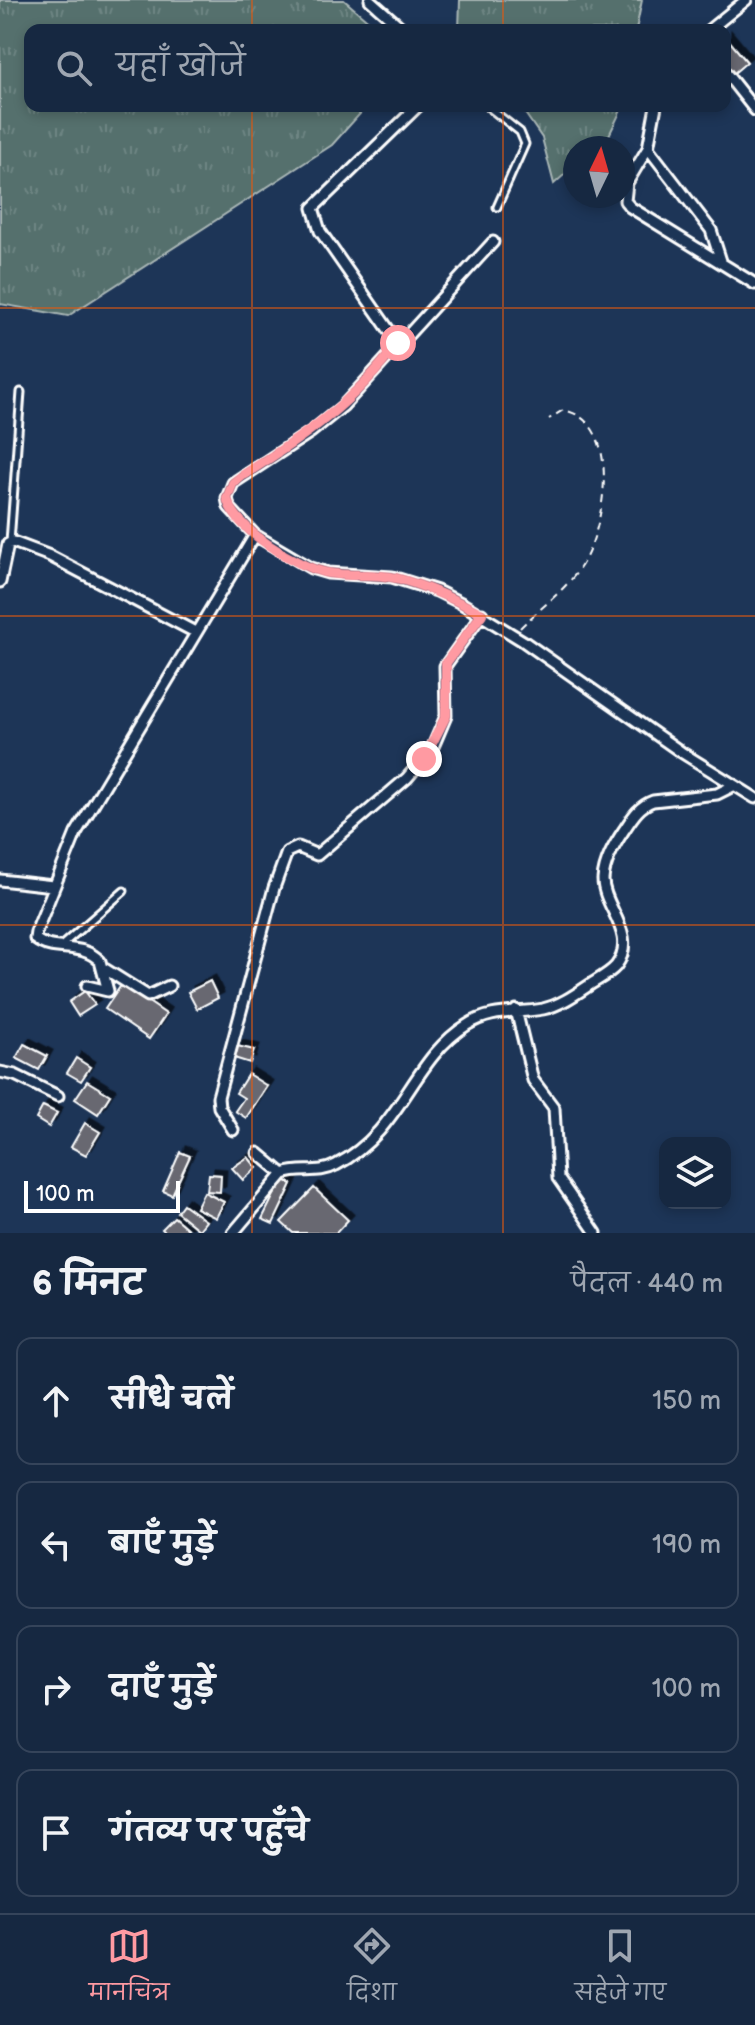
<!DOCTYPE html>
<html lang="hi">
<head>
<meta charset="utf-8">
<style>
	:root { --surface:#162841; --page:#1f3048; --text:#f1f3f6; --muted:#9ea6b1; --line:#35445a; --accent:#ff9aa2 }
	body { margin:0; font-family:"Balsamiq Sans","Playpen Sans Deva",sans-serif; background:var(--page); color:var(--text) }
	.controls { position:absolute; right:24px; bottom:24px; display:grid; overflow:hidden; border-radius:16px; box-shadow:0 4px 12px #0003 }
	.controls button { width:72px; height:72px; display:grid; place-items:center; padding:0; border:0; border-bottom:2px solid var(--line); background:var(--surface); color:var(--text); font:40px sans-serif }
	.compass { position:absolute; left:563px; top:136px; width:72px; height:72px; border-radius:50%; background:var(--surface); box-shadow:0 4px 12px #0003; rotate:5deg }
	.scale { position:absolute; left:24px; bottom:20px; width:156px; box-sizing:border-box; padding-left:8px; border:4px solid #fff; border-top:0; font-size:22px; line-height:28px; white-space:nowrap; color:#fff; -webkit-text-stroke:6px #1d3557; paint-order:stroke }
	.stop { position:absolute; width:24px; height:24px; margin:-18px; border:6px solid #ff9aa2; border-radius:50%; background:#fff }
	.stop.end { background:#ff9aa2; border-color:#fff; box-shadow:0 2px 8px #0008 }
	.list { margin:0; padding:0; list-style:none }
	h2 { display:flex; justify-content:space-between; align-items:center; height:104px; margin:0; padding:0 32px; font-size:34px }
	h2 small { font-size:26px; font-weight:400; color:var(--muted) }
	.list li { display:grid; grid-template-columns:52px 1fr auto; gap:24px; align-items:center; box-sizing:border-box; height:128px; margin:0 16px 16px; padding:0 16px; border:2px solid var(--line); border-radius:16px }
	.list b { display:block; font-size:30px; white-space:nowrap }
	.list em { font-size:26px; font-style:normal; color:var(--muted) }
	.icon { flex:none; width:44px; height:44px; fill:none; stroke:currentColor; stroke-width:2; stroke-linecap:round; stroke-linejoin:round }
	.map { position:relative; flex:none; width:755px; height:1233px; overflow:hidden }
	.search { position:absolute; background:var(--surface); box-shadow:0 4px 12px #0003; left:24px; right:24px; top:24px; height:88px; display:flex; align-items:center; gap:20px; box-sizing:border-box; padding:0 28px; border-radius:16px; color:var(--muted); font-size:30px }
	.sheet { height:680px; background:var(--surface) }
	nav { display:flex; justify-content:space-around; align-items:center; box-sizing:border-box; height:112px; border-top:2px solid var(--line); background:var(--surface); font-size:22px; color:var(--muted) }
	nav a { display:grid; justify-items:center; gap:4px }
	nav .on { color:var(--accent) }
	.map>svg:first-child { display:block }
</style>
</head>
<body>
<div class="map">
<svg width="755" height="1233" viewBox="0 0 755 1233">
	<defs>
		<pattern id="grass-tufts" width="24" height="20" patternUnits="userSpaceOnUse" patternTransform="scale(2)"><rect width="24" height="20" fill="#546f6d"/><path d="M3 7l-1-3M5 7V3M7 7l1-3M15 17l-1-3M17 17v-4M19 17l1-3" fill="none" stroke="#6e8583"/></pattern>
		<filter id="shadow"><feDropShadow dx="5.5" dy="-5.5" stdDeviation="0" flood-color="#0009"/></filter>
	</defs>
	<rect width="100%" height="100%" fill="#1d3557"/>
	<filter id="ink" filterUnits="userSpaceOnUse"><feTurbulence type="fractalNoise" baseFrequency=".0125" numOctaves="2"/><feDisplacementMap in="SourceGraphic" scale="16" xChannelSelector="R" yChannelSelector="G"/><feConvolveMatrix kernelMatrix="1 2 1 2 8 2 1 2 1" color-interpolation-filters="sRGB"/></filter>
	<g filter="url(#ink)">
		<path fill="url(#grass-tufts)" stroke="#aab7b6" stroke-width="2" d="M0 0H344L379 30H30V106H367L332 145 68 316 0 304Z
			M460 0H642L636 30H459Z
			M520 106H623L603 148H575V165L554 184 542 138Z"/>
		<path fill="#676871" stroke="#fff" stroke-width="2" filter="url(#shadow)" d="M726 37 747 62 734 73 725 63Z
			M210 981 218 998 197 1009 188 992Z
			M122 984 166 1014 149 1039 105 1009Z
			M85 991 95 1005 78 1016 69 1002Z
			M24 1044 47 1056 39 1070 16 1058Z
			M237 1046 254 1050 250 1063 234 1058Z
			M76 1058 90 1067 81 1081 67 1073Z
			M248 1074 267 1086 246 1118 235 1111 244 1098 236 1093Z
			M87 1081 110 1095 98 1114 75 1099Z
			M43 1106 57 1113 49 1127 36 1119Z
			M85 1123 100 1132 86 1155 71 1147Z
			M180 1152 190 1156 172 1195 163 1191Z
			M248 1157 257 1168 243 1180 232 1168Z
			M209 1174 221 1175 220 1192 207 1191Z
			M282 1179 292 1184 273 1224 262 1219Z
			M314 1188 348 1220 336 1233H293L281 1222Z
			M204 1192 224 1202 216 1218 196 1208Z
			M183 1204 206 1221 199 1230 177 1212Z
			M174 1217 189 1230 187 1233H166L162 1229Z"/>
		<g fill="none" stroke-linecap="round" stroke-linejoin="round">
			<g stroke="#fff" stroke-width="11">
				<path id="lane" d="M487 106 520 132 525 144 497 207
					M10 542 21 392
					M61 946 124 891"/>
			</g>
			<g stroke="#fff" stroke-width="15">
				<path id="street" d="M370 0 404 30
					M709 30 746 0
					M725 72 755 110
					M656 106 648 148 627 183 625 201 630 207 755 284
					M648 148 711 230 721 261
					M493 242 343 406 311 432 233 483 227 498 229 507 255 535 311 568 328 573 392 577 437 591 461 603 523 641 681 752 755 798
					M398 343 320 231 313 208 418 106
					M0 582 8 544 13 542 50 556 195 632
					M0 880 53 886
					M105 969 148 996 169 986
					M87 986 108 991 100 961C81 941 54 954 35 939L36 932 76 833 255 535
					M516 1010 533 1080 554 1108 558 1178 596 1233
					M0 1072 15 1075 58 1096
					M233 1130 219 1107 218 1097 274 888 287 852 298 847 317 855 407 778 432 749 446 716 445 666 482 614
					M258 1153 283 1174
					M233 1233 283 1174C301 1167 318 1175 336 1165 403 1130 411 1060 467 1025 492 1009 516 1014 543 1009 561 1005 576 994 591 984 599 979 610 973 616 966 639 935 603 907 603 880 604 862 614 845 624 830 632 818 639 806 653 801L717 794 733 786"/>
			</g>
			<path stroke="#fff" stroke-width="2" stroke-dasharray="8 6" stroke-linecap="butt" d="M520 628C541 607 570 587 584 561 605 524 623 421 563 410L549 419"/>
			<use href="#lane" stroke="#1d3557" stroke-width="5"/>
			<use href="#street" stroke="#1d3557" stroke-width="9"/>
		</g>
	</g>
	<g fill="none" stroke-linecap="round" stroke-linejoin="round" filter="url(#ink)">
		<path stroke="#ff9aa2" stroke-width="10" d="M398 343C355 402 303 437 242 476L233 483 227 498C234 529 298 568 328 573 351 577 374 573 396 578 427 586 454 599 482 614L446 663V716L424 759"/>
	</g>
	<path fill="none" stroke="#e8590c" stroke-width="2" stroke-opacity="0.55" d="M252 0V30M503 0V30M252 106V1233M503 106V1233M0 308H755M0 616H755M0 925H755"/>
</svg>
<div class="controls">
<button><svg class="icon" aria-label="layers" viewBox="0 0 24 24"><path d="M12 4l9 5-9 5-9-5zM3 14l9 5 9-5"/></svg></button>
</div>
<svg class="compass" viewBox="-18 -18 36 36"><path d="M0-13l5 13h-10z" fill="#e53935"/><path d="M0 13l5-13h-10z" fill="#9ea6b1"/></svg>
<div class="scale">100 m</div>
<div class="stop" style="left:398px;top:343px"></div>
<div class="stop end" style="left:424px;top:759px"></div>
<div class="search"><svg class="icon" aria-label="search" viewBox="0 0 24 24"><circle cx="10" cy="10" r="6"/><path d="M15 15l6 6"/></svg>यहाँ खोजें</div>
</div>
<section class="sheet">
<h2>6 मिनट<small>पैदल · 440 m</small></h2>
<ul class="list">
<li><svg class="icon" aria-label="ahead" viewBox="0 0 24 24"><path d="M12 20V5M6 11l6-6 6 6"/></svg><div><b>सीधे चलें</b></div><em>150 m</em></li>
<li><svg class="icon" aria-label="left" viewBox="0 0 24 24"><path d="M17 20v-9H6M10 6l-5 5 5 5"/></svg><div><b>बाएँ मुड़ें</b></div><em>190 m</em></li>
<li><svg class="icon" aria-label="right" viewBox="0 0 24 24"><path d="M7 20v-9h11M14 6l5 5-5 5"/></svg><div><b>दाएँ मुड़ें</b></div><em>100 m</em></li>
<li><svg class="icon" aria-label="arrive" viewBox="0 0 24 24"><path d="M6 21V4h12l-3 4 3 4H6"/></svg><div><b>गंतव्य पर पहुँचे</b></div></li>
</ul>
</section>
<nav>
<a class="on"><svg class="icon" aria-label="map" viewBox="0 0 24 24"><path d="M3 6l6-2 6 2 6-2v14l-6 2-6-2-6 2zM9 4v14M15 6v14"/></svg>मानचित्र</a>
<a><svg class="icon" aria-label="directions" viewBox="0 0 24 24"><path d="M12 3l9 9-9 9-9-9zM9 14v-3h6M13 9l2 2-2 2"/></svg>दिशा</a>
<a><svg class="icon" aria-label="saved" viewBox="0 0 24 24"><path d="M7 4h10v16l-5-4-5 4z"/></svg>सहेजे गए</a>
</nav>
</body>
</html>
